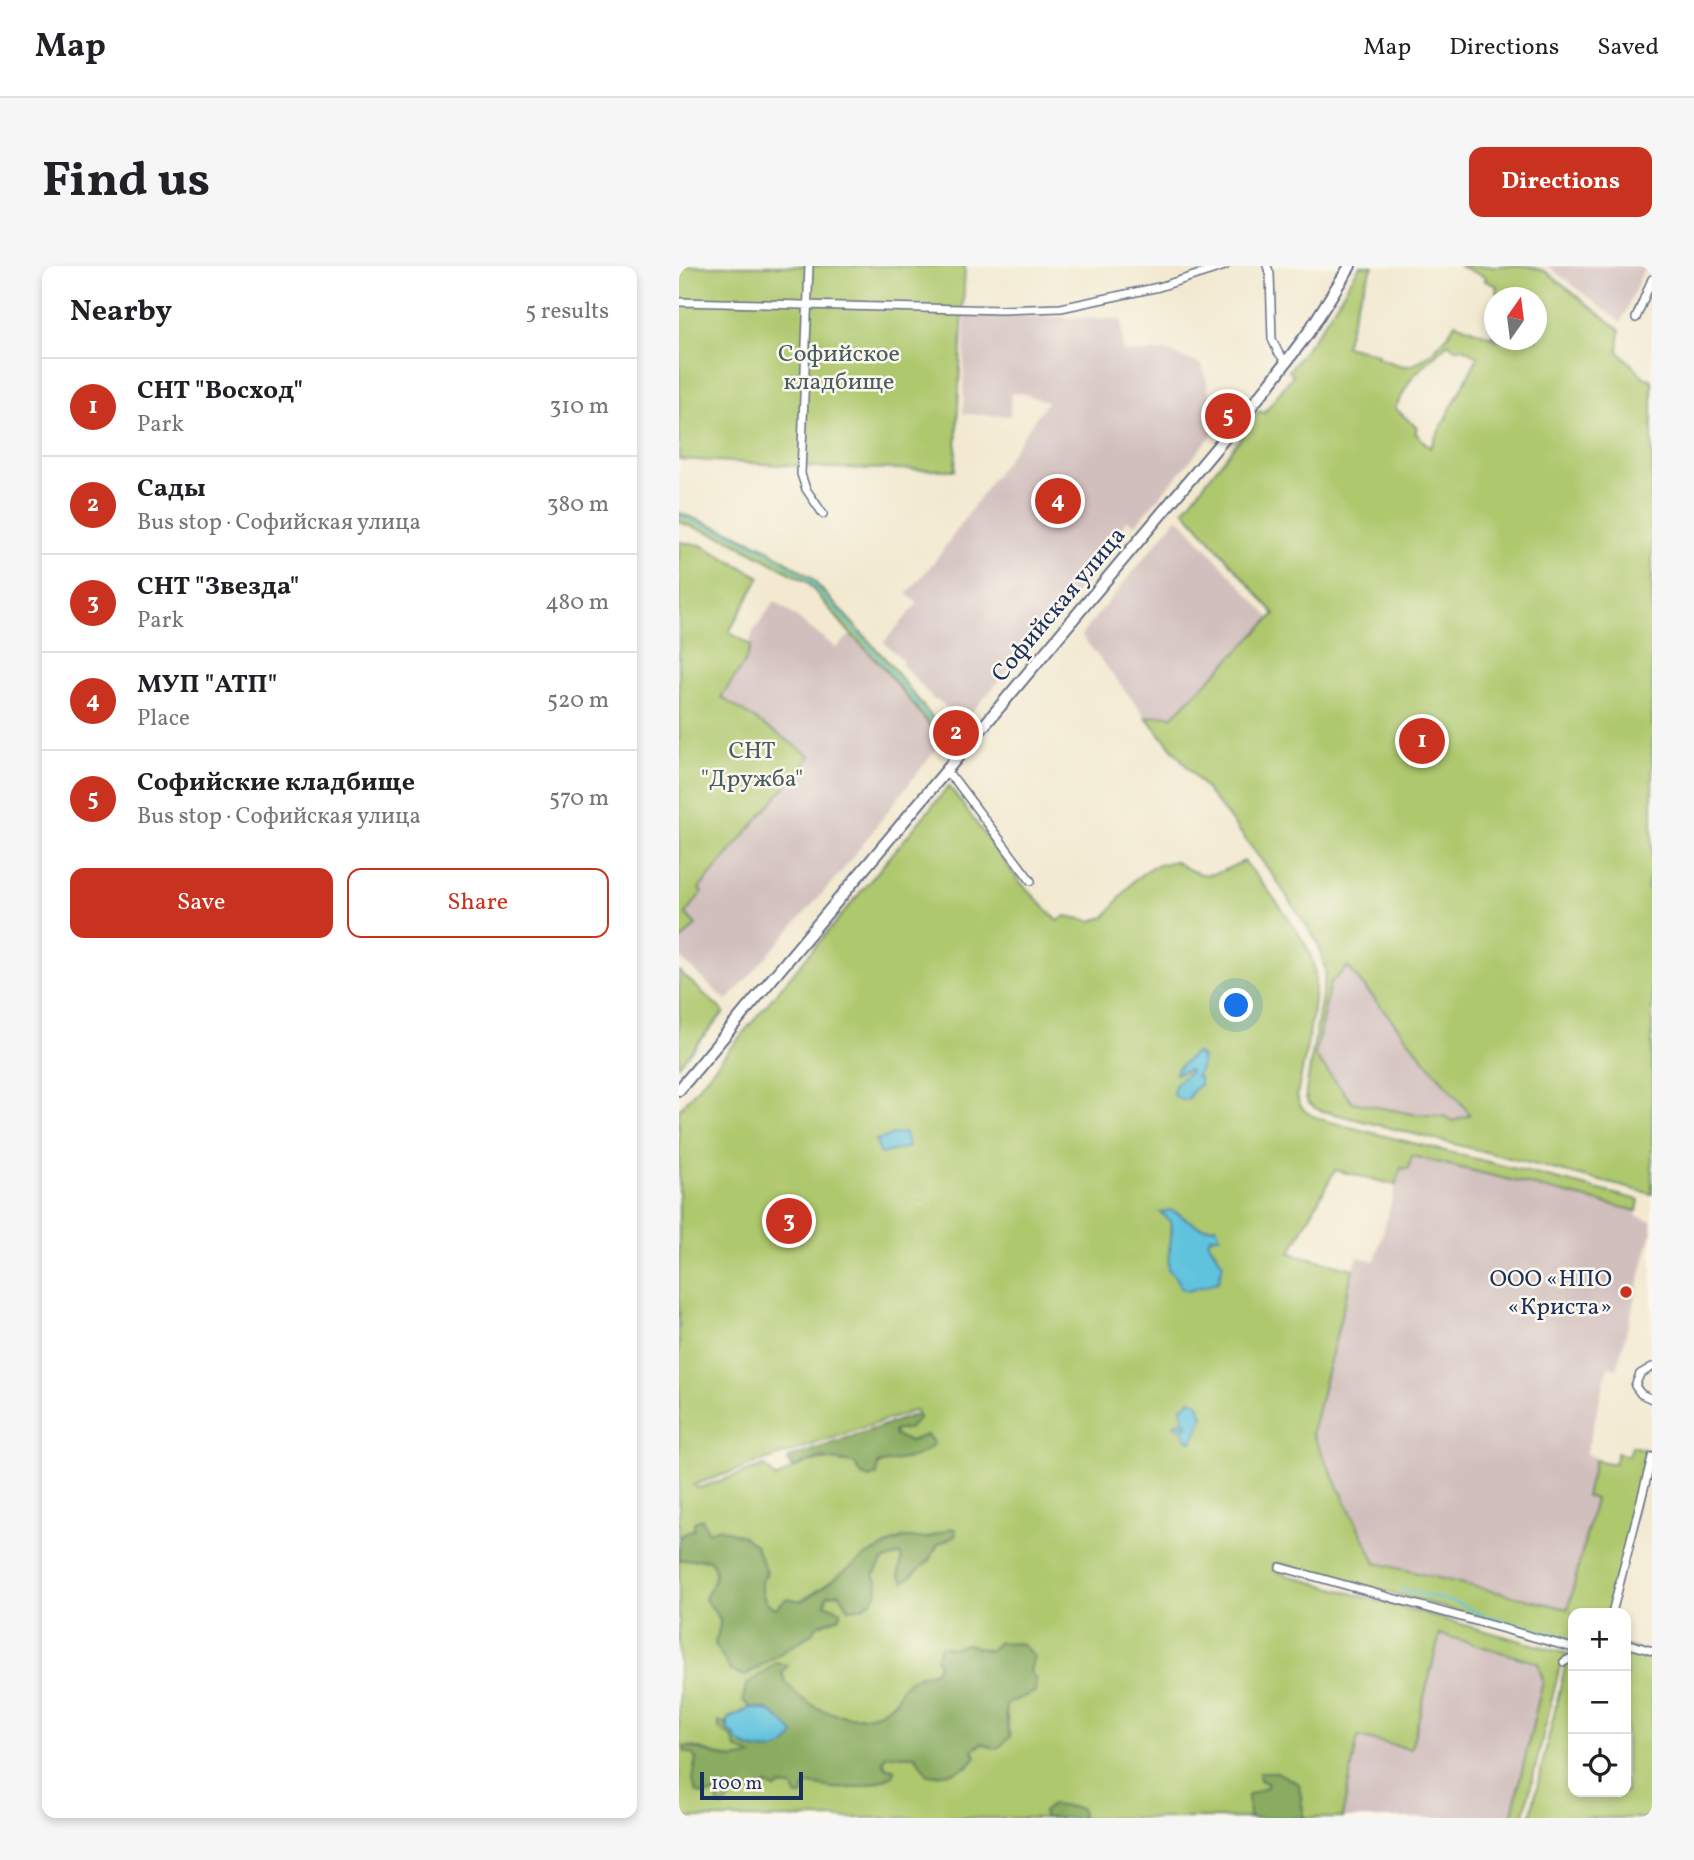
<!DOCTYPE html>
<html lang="en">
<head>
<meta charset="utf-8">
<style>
	:root { --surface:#fff; --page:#f6f6f6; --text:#202124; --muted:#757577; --line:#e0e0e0; --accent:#c8321e }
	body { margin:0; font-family:Vollkorn,serif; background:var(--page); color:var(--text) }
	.controls { position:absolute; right:21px; bottom:21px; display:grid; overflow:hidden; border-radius:14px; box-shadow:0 4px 10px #0003 }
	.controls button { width:63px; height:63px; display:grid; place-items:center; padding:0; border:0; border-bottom:2px solid var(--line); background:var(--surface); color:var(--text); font:35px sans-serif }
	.compass { position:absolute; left:805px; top:21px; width:63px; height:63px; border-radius:50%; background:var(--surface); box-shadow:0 4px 10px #0003; rotate:14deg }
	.scale { position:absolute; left:21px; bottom:18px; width:103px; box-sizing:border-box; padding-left:7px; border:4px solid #1b2f5e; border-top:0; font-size:19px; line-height:24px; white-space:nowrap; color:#1b2f5e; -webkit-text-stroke:5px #fbf7ec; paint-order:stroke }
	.you { position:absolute; left:558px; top:740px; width:24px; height:24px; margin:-18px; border:5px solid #fff; border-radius:50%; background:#1a73e8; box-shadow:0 0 0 10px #1a73e833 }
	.badge { display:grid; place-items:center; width:46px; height:46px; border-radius:50%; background:var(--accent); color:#fff; font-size:23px; font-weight:700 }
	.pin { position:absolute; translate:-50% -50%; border:4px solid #fff; box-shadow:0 2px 7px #0006 }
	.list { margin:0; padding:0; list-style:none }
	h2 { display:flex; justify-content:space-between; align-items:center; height:91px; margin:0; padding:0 28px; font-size:30px }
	h2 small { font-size:23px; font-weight:400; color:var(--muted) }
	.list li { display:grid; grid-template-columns:46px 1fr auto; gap:21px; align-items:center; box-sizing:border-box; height:98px; padding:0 28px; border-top:2px solid var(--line) }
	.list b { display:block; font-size:26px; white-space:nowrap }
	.list p { margin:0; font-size:23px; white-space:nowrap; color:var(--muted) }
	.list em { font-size:23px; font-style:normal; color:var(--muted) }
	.actions { display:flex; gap:14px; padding:21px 28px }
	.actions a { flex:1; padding:16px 0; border:2px solid var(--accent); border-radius:14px; text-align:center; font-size:24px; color:var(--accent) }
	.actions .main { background:var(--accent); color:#fff }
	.icon { flex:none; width:38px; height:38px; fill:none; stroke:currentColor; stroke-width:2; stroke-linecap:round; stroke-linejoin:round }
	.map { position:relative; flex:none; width:973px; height:1552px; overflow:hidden; border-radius:14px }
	header { display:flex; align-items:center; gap:42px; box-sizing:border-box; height:98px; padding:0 35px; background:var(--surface); border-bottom:2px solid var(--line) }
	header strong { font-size:33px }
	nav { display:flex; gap:38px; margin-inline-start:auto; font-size:24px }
	.intro { display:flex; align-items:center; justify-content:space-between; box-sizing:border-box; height:168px; padding:0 42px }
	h1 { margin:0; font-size:49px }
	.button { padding:18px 32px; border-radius:14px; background:var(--accent); color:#fff; font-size:24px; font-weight:700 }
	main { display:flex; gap:42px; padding:0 42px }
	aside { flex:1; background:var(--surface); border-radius:14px; box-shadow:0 4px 10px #0003 }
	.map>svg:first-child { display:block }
</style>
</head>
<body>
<header>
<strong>Map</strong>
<nav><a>Map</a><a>Directions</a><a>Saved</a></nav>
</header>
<div class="intro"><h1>Find us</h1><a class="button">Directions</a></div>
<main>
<aside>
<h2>Nearby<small>5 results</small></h2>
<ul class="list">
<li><span class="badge">1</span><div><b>СНТ &quot;Восход&quot;</b><p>Park</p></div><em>310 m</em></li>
<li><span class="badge">2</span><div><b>Сады</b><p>Bus stop · Софийская улица</p></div><em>380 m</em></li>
<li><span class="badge">3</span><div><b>СНТ &quot;Звезда&quot;</b><p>Park</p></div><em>480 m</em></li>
<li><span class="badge">4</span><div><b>МУП &quot;АТП&quot;</b><p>Place</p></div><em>520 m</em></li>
<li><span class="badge">5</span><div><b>Софийские кладбище</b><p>Bus stop · Софийская улица</p></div><em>570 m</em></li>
</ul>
<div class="actions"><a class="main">Save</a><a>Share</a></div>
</aside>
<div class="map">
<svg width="973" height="1552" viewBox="0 0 973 1552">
	<rect width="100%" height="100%" fill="#fbf7ec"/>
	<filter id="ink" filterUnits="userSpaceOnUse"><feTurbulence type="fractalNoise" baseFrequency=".0143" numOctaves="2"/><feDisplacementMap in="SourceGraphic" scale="14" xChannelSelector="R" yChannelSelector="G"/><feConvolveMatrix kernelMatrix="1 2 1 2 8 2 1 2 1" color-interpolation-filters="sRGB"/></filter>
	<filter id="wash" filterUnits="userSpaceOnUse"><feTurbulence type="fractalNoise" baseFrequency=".00686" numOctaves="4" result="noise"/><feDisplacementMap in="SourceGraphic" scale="28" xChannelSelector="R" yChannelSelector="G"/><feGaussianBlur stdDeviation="1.57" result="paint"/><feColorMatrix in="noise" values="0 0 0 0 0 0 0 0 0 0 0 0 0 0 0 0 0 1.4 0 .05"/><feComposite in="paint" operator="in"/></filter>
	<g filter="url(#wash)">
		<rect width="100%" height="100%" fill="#f2e9d0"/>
		<path fill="#d1bfbd" d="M869 0H966L942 57Z
			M286 48 443 53 444 86 487 85 523 99 540 161 456 259 448 254 439 266 445 272 284 456 258 433 256 435 222 397 224 395 205 376 239 337 228 328 256 295 368 136 343 127H332L331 150 284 148Z
			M499 251 592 353 493 451 490 449 467 451 402 369Z
			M96 335 157 382 171 369 200 397 263 475 163 605 48 735 0 691V676L17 659 7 648 23 627 19 623 131 491 42 431 65 398 74 366Z
			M670 701 791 849 774 855 765 850 734 848 673 836 636 790 651 717Z
			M733 889 958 945 957 950 973 955V965L938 1103 929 1101 907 1188 916 1191 907 1230 916 1232 889 1343 696 1297 633 1167 674 1003 679 991 696 995 722 901Z
			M760 1368 859 1397 864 1415 832 1552H663L679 1471 732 1482Z"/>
		<path fill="#aec86d" stroke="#647c66" stroke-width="2" fill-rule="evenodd" d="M0 0H286L276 204 154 202 0 193Z
			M681 0H694L678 36 666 80 699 88 698 91C706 94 718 100 726 100 743 100 769 72 776 57L813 71 815 65 816 74H858V32L827 31 817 26 818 20 806 15 807 11 780 0H849L866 5 941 64 939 85 965 111 973 114V602L968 622 973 626V928L640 844C630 839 626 836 627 825L647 706 639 677 593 608 544 544 467 451 490 449 493 451 596 348 505 244 570 161 568 159 580 145 585 147 614 109 610 105 642 62ZM769 77 776 83 784 82 799 91 751 182 736 166 738 162 716 142 733 111ZM669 701 791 848V849L774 855 765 850 734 848 673 836 636 790 651 717Z
			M0 247 49 265 87 282 131 311 210 397 270 473 265 477 203 400 171 367 128 316 47 272 0 256Z
			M0 276 22 279 81 311 50 366 72 380 65 398 42 431 132 490 20 623 23 626 7 648 17 659 0 676Z
			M270 520 340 615 379 655 387 650 413 655 426 651 455 614 473 601 495 595C529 616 531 610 565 595 584 618 627 670 634 697 642 724 624 799 618 829 620 852 648 854 666 860L960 934 958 945 733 890 729 903 722 902 717 919 656 904 611 987 674 1003 633 1167 697 1297 889 1343 916 1233 907 1230 916 1194 935 1198 938 1187 950 1190 953 1180 971 1185 930 1347H894V1378L678 1317 604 1298 596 1299 595 1304 604 1308 892 1389 882 1396 844 1552H832L864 1415 859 1397 761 1368 732 1483 679 1471 663 1552H625L619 1518 581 1514 589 1517 588 1522 570 1549 573 1552H401L403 1548 364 1546 366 1552H0V1294L29 1293C43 1305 33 1318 26 1333 42 1355 45 1349 36 1378L65 1410 132 1368 139 1359 161 1351 162 1345 146 1338 148 1329 161 1327 170 1343 203 1295 220 1288 223 1291 220 1309 225 1315 250 1295 259 1278 276 1270 273 1262C265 1266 256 1271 248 1272 239 1274 229 1270 221 1273 189 1283 120 1348 94 1342 83 1339 83 1324 82 1314L29 1266 15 1263 0 1271V844ZM499 947C507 956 525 965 537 960L534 970 530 971 529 976 539 989 531 1019 516 1023 499 1014 489 1003 492 954ZM237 1144 240 1152 214 1165 216 1171 231 1175 248 1169 247 1183 227 1193C211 1190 196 1201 183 1209L176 1197C139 1192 129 1191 97 1213L86 1200 20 1222 14 1219ZM288 1378 310 1385 356 1426 327 1437C325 1447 330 1453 329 1463L294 1484 297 1491 289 1501 243 1497 236 1490 207 1489 204 1496 208 1502 154 1522 131 1518 113 1521 88 1519 52 1531 39 1527 24 1529 15 1500 17 1494 11 1480 54 1493 74 1490 57 1482 53 1471 40 1456 47 1457 49 1452 72 1442 64 1434 108 1399 103 1407C115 1440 163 1457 196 1448 213 1443 221 1428 230 1414L256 1405 273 1382Z
			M0 705 45 746 0 799Z
			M947 1380 973 1387V1552H851L885 1405 887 1399 894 1395V1526H947Z"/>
		<path fill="#8aac60" stroke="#526e5f" stroke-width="2" d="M238 1148 240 1152 231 1162 215 1165 216 1170 231 1175 248 1169 255 1177C243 1194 217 1193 199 1198L198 1209 190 1212 183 1209 175 1197 141 1192 113 1202 109 1196 110 1192Z
			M23 1253 30 1266 40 1262 63 1270 76 1279 88 1307 82 1315C83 1327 84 1338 97 1342L108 1332 123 1335 132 1330 188 1289 223 1272H249L273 1262 277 1264 276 1270 259 1278 250 1295 225 1316 220 1309 223 1291 221 1288 203 1295 195 1309C206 1327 190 1343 170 1343L161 1327 148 1329 146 1338 162 1345 161 1351 139 1359 132 1368 65 1410 51 1404 36 1378C45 1349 42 1355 26 1333 33 1318 43 1305 29 1293L0 1294V1271L15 1263V1256Z
			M320 1376 344 1378 355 1391 351 1405 357 1414 356 1426 327 1438C326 1443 329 1464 331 1471L323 1479 316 1483 302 1477 294 1484 297 1491C283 1508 270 1508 249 1509L236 1490 207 1489 204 1496 208 1502 215 1503 214 1509C195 1519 176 1524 154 1522 144 1521 135 1516 126 1520L123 1530H118L113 1521 101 1520 97 1523 88 1519 78 1527 68 1524 52 1531 45 1541 39 1539 38 1527 24 1529 17 1526 14 1515 17 1493 13 1488 5 1485V1480L54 1493 73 1490 57 1482 53 1471 40 1463V1456L47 1457 49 1464 56 1469 58 1475C75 1487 106 1491 115 1467L88 1443 72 1442 64 1434 67 1419 97 1397 109 1399 103 1407C115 1440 166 1459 198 1447 205 1445 211 1439 217 1435 221 1415 238 1410 256 1405L260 1398 257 1393 262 1380 273 1382 288 1378 310 1385Z
			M580 1506H598L620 1518 625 1552H573L570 1549 569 1529 588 1521V1517L581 1514Z
			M372 1539 401 1542 403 1548 401 1552H366L364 1546Z"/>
		<path fill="#60c3de" stroke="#3e799e" stroke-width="2" d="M516 787 522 790C524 799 523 803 517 810L521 812V819L515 823 509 833 503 834 494 829C494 817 503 812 511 806L510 804 496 808 499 802Z
			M222 867H226L229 881 201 888 197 874Z
			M492 944C506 950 521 967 537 960L541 970 531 971 529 976 544 998 539 1016 509 1025 501 1022 499 1014 489 1003 493 961 492 955 481 946Z
			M512 1133 520 1138 524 1152 513 1176 507 1172 504 1164 495 1159 499 1155 507 1161 509 1158 504 1155 503 1141Z
			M72 1442C95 1444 99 1451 115 1467 106 1491 75 1487 58 1475L56 1469 49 1464V1453Z"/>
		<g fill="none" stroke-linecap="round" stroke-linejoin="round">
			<path stroke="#60c3de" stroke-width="2" d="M0 250 48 267 86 285 129 313 207 399 268 475
				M722 1323 779 1337 802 1348 894 1373"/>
		</g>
	</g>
	<g filter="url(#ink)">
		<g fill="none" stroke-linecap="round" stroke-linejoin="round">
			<g stroke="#667086" stroke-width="10">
				<path id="street" d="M130 0 122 208 127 223 144 248
					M588 0 591 8 593 73 599 86 607 96
					M0 36 323 44 382 42 480 21 546 0
					M957 52 973 13
					M266 506 276 514 352 615
					M973 1101 961 1108 956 1120 962 1128 973 1133
					M601 1301 894 1382
					M933 1347 973 1191
					M947 1377 973 1385
					M885 1396 894 1391"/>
			</g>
			<g stroke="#667086" stroke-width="14">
				<path id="secondary" d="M0 824 590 119 629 67 671 0"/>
			</g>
			<use href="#street" stroke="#fff" stroke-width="7"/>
			<use href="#secondary" stroke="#fff" stroke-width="10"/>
		</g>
	</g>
	<circle fill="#c8321e" stroke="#fbf7ec" stroke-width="2.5" cx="947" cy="1026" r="7"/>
	<g text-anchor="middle" stroke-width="5" stroke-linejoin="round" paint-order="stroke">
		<g font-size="24" fill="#475d62" stroke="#fbf7ec">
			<text x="160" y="95">Софийское<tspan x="160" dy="28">кладбище</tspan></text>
			<text x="73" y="492">СНТ<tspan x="73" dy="28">"Дружба"</tspan></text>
		</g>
		<g font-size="24" fill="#1b2f5e" stroke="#fbf7ec">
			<text transform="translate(379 338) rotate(-50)" y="8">Софийская улица</text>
		</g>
		<g font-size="24" fill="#1b2f5e" stroke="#fbf7ec" text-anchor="end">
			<text x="933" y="1020">ООО «НПО<tspan x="933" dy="28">«Криста»</tspan></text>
		</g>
	</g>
</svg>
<div class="controls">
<button>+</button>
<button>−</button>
<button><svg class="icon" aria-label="locate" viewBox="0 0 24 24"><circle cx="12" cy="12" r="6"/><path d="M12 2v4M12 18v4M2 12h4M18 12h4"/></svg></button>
</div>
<svg class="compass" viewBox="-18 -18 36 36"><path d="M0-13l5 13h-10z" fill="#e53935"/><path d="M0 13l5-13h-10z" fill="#757577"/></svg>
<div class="scale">100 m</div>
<div class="you"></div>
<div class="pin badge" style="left:743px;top:475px">1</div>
<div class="pin badge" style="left:277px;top:467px">2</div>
<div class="pin badge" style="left:110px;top:955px">3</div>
<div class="pin badge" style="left:379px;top:235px">4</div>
<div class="pin badge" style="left:549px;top:150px">5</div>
</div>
</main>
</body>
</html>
